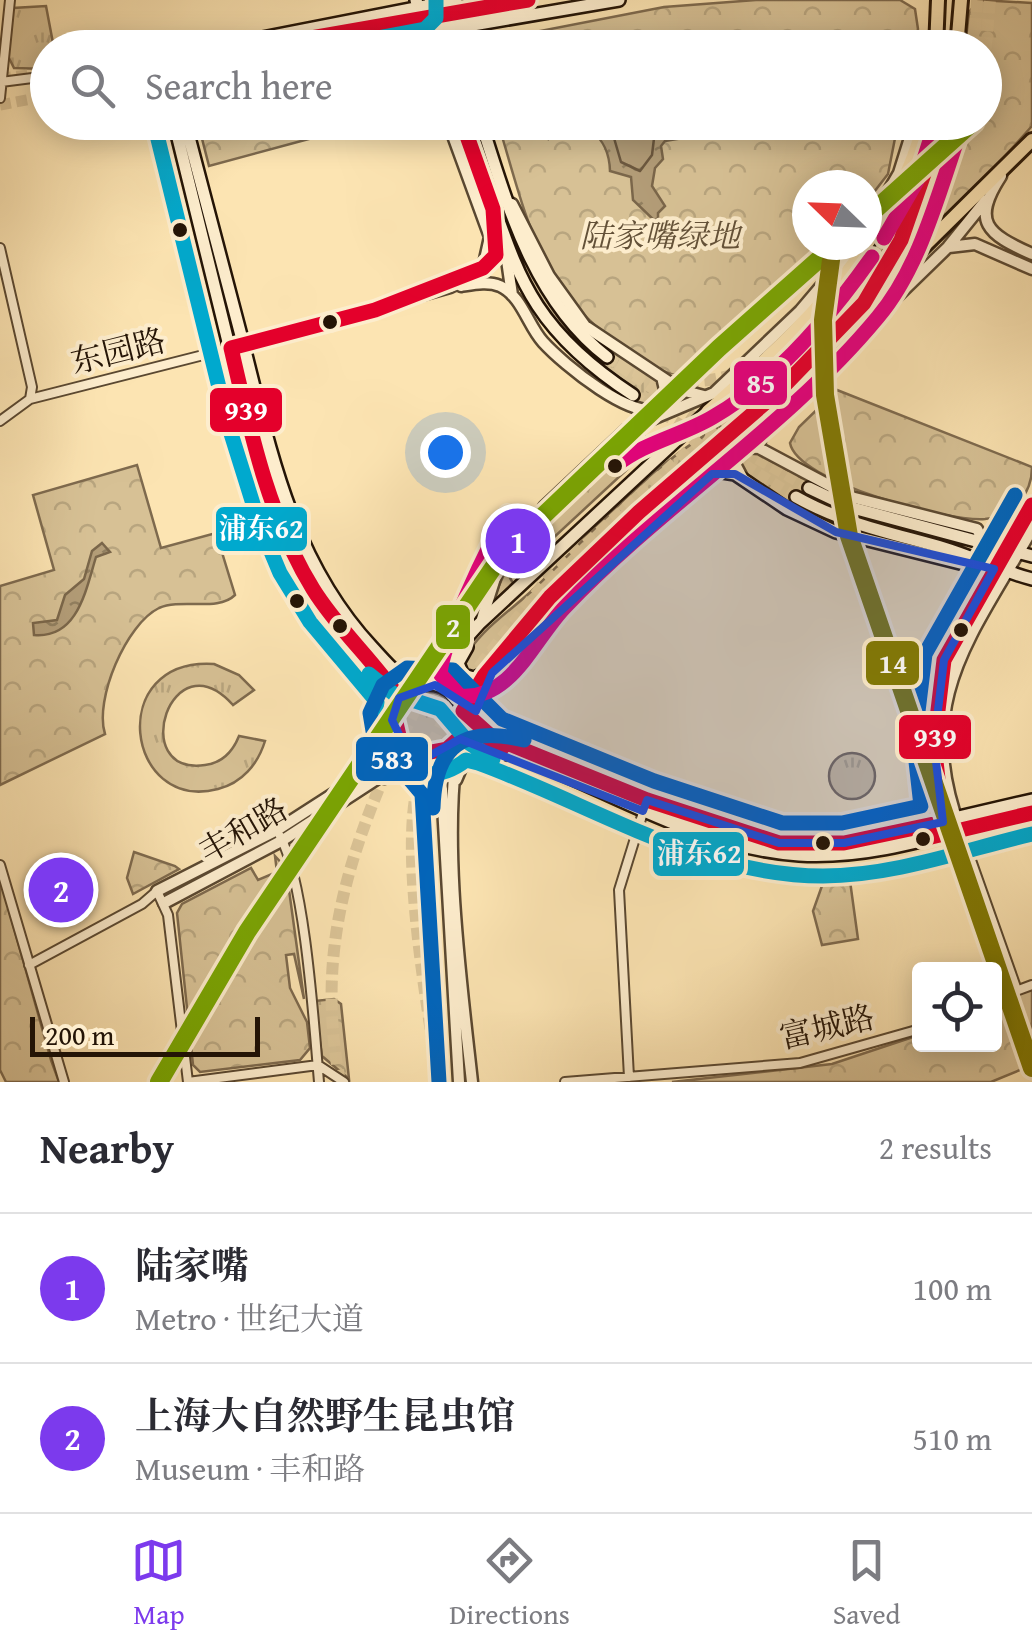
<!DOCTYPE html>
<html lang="en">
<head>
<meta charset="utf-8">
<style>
	:root { --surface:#fff; --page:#f2f2f3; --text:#2b2b33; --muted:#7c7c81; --line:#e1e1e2; --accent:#7c3aed }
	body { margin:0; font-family:"Gentium Book Plus","Noto Serif SC",serif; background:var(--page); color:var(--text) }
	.controls { position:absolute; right:30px; bottom:30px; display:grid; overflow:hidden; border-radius:10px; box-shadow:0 5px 25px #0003 }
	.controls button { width:90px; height:90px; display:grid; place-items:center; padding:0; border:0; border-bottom:2px solid var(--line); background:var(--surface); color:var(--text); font:50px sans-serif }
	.compass { position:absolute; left:792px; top:170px; width:90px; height:90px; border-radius:50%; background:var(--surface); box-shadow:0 5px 25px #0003; rotate:293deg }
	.scale { position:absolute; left:30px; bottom:25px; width:230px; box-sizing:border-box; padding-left:10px; border:5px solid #241406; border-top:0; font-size:28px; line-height:35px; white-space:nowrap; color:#241406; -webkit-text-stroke:8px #fdedcd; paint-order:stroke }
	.you { position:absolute; left:445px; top:452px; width:35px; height:35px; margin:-25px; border:8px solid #fff; border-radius:50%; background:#1a73e8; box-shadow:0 0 0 15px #1a73e833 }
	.badge { display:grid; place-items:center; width:65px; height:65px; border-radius:50%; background:var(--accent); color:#fff; font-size:32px; font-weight:700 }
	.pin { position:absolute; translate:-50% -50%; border:5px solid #fff; box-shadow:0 2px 10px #0006 }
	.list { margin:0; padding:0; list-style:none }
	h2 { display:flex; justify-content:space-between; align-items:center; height:130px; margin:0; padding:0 40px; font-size:42px }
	h2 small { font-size:32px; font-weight:400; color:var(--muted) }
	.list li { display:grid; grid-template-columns:65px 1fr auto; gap:30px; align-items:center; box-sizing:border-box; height:150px; padding:0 40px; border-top:2px solid var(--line) }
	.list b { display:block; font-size:38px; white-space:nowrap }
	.list p { margin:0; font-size:32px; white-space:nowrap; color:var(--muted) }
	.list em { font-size:32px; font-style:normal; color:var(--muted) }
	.icon { flex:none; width:55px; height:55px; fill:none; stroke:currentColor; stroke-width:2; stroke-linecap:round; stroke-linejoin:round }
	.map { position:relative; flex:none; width:1032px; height:1082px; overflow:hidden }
	.search { position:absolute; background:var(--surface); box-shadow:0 5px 25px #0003; left:30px; right:30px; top:30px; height:110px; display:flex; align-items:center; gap:25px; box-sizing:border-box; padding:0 35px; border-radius:55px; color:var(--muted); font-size:38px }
	.sheet { height:430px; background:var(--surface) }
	nav { display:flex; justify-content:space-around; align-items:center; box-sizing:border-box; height:140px; border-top:2px solid var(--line); background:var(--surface); font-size:28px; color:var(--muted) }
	nav a { display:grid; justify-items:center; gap:5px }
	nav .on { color:var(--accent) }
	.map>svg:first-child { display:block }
</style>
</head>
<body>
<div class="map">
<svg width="1032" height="1082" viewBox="0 0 1032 1082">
	<defs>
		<pattern id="grass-tufts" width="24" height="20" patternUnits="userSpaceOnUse" patternTransform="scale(2.5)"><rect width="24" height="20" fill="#d7c195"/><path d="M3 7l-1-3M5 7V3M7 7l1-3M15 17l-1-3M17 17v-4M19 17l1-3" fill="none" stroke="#b8a57f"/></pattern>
		<pattern id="forest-crowns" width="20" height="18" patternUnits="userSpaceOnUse" patternTransform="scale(2.5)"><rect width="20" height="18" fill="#d7c195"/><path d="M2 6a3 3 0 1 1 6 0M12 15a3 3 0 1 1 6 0" fill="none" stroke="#b8a57f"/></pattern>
		<pattern id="water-ripples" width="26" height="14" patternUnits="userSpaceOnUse" patternTransform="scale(2.5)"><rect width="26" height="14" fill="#b39d78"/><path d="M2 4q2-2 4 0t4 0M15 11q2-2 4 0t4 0" fill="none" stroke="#917f60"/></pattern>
	</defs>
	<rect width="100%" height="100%" fill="#fce4b2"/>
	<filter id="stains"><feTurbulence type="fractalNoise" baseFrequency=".002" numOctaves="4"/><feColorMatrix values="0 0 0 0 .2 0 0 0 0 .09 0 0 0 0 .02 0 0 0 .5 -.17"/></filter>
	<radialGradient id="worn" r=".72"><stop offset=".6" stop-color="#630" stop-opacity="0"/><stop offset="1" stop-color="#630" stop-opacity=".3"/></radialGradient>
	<path fill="url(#grass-tufts)" stroke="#7e6a4e" stroke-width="2.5" d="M46 6 53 43 121 32 123 47 48 48 47 69 14 68 8 56 13 8Z
		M931 123H935C911 200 880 274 822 333 795 360 762 383 734 409H727V403C816 320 896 241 931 123Z
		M516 237C535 284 560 331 601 362L613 348 654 376 664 393 657 407 628 402 635 389 571 343 531 292Z
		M741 416C647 493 558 575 482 671L472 676 465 673 462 663C477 631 511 611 536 587 600 526 660 452 741 416Z
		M632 432 646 437 647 451 510 578 513 583 493 603C513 532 580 482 632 432Z
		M753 451 813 484 805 497 799 495 791 507 742 470 738 455Z
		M214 664 239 675 254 690 233 705C171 636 127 776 205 765 222 763 233 751 239 736L265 741C258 764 242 783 218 789 125 813 105 657 214 664Z
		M400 720a28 28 0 1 1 56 0a28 28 0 1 1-56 0Z
		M829 776a23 23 0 1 1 46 0a23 23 0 1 1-46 0Z"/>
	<path fill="url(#forest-crowns)" stroke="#7e6a4e" stroke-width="2.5" d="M756 0H900L915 9 918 29 914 47H481L494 40 664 7Z
		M979 0 1032 3V126L968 197 904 258 954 123 984 122V48L965 47 969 12Z
		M198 123H313L316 137 209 166Z
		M498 123H898L888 174 867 201V185H807V245H819L689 366 674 375C653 369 638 357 620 345 537 288 526 214 498 123Z
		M837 390 1032 467C1032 494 1013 516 985 519 948 522 797 482 790 443L799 427Z
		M137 465 161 548 216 533 235 595C218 612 182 598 159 608 126 624 94 700 105 734L0 785V586L54 570 33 495Z
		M134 852 175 866 179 869 133 894 127 878Z
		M275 856 286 868 304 999 294 954 286 955 290 988 307 1022 310 1048 300 1060 200 1072 193 1065 177 913 182 904 251 868 258 880 277 872Z
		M0 878 51 1060 59 1082H6L0 1070Z
		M850 881 858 939 822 945 813 911 823 883Z
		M1032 989V1065L991 1082H672L832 1064 919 1035 920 1044H994L995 1004Z
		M334 999 341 1004 349 1079 322 1056 314 1001Z"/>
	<path fill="url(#water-ripples)" stroke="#7a664a" stroke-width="2.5" d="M542 123 684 126 689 137 665 141 661 146 663 159 655 168 652 186 665 206 658 213V224L633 200 631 177 610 171C609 136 583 115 551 132L548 139 541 135Z
		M102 543 110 552 96 557C86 589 78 639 34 635L33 623 57 620 65 595 84 579 92 551Z"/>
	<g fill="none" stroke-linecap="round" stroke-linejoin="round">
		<path stroke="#6c583f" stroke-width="2.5" d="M596 122 614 138 621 162 640 171 652 155 656 122"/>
		<path stroke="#dcc598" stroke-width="10" stroke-dasharray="10 5" stroke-linecap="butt" d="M511 542 544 507"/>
		<path stroke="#dcc598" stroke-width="11" stroke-dasharray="11 5.5" stroke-linecap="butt" d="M250 48 485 8
			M305 48 360 40 393 48
			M0 78 38 74
			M0 105 48 96
			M607 357 740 449 809 488
			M633 395 796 497"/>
		<path stroke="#dcc598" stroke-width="12" stroke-dasharray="12 6" stroke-linecap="butt" d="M974 48 977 0
			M984 67 990 0
			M902 238 939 190 970 122
			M835 295 925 187 957 122
			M617 364C656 382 699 388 740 372
			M480 666 546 581 794 354 889 253"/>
		<path stroke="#dcc598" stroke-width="12" stroke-dasharray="12 6" stroke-linecap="butt" d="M395 751 417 706 444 671
			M340 1082C318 966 341 876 387 769
			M439 1082C427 1005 402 867 416 793 425 750 453 697 482 664 500 644 527 631 547 612"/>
		<g stroke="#5a4831" stroke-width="12">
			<path id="minor" d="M1 82 48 76
				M0 98 10 0
				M0 248 32 387 30 399 0 421
				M30 399 231 348
				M960 829 1017 990
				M946 832 994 969
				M280 836C305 882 314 1024 319 1082
				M0 865 64 1082
				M29 965 142 904 157 891 168 915 188 1082 318 1065 344 1082
				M994 970 1003 995
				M994 999 1032 985
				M629 1077 619 890 645 806
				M565 1082 800 1063 920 1029"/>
		</g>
		<g stroke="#5a4831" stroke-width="15">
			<path id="tertiary" d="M425 32 430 48
				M448 122 490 237 484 264
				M1001 176C971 222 987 234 1032 254
				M512 204 549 276 585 326 681 390 704 396
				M867 228 899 173 915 122
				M505 246 512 295
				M949 247 975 244 1032 269
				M461 286C474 284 488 281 500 286 522 296 528 326 543 342 563 364 634 423 662 408L667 398 663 381
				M236 347 450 287 486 269 498 251 492 209
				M789 383 836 356 948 247 986 200
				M759 448 763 416 770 402
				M742 477 735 464V453L743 447 759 448 851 497 977 529 983 541
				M544 507 626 430 714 393 800 311 856 245
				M500 562 596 469 602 454
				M482 619 501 559
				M493 671C477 701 480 719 508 741
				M492 673 709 475
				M459 738C441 836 461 982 472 1082
				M417 755 439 776 442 789 459 1082
				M384 778C410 765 421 771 442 789
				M456 780 462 766 475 754 505 755
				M960 829C912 699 972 637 1032 529
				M946 832 934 744 944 660 1032 505
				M157 891 277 830 389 758 398 741
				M164 903 283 840 415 754"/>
		</g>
		<g stroke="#241406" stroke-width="16">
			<path id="secondary" d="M416 0 425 32
				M435 0 454 48
				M485 8 528 0
				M211 48 456 0
				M339 48 619 0
				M174 122 247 419 277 515 298 564 327 611 399 698
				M185 122C205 196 224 270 243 343 271 453 292 561 372 647 386 662 398 678 418 685
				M462 122C517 249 506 312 633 395
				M481 122C508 207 534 301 607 357
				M689 478 710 470 735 474 787 509 836 532 964 564 973 562
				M809 488 849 507 1032 556
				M796 497C844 524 892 533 944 548 974 557 1001 571 1032 579
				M467 647 458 663 463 675 474 678 486 673
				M425 684 479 624 708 411
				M392 720a36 36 0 1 1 72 0a36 36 0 1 1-72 0Z
				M463 711 492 737 647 800 779 843 856 841 1032 800
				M463 711 479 682 550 593 716 444
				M459 738C574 764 677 847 799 855 877 860 956 830 1032 813"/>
		</g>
		<g stroke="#241406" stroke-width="18">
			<path id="primary" d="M936 48 938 0
				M957 48 961 0
				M867 299 900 238 942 122
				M708 411C801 329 891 246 924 122
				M755 413 1032 140"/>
		</g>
		<g stroke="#241406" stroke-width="18">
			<path id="trunk" d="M547 612 755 413"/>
		</g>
		<use href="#minor" stroke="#fdedcd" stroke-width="8"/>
		<use href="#tertiary" stroke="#fdedcd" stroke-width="10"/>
		<use href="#secondary" stroke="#fdedcd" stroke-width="11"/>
		<use href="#primary" stroke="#fce4b2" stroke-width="12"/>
		<use href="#trunk" stroke="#fce4b2" stroke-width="12"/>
		<g stroke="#fdedcd" stroke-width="22">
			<path id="bus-1" d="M253 48 528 0
				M462 122 493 209 496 255 483 268 375 310 231 348C250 430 268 516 313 589 337 628 373 660 399 698L394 714 400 740 420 754 447 749 459 738 501 750
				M942 122 901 240 864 303 779 391 639 512 550 597 484 676 463 711 492 737 647 800 779 843H844L943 822 934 744 944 660 1032 505
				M923 839 1032 813"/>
		</g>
		<g stroke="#fdedcd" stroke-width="22">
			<path id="bus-2" d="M324 48 425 29 436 18V0
				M155 127 228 424 259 523 280 573 310 622 377 702 373 725 394 765C419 778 443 778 466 760L478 763C591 804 700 876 823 876 894 876 964 850 1032 834
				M369 674 394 694 440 709 469 743 493 759"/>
		</g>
		<g stroke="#fdedcd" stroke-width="22">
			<path id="bus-3" d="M433 808C435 746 463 725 524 740
				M439 1082 422 794 383 748 373 731 370 713 383 685 407 668 453 670 502 719 654 781 782 823H842L921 806 914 744 925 654 1015 495"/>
		</g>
		<g stroke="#fdedcd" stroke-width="22">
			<path id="bus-4" d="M884 238 917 181 934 128
				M615 466C645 442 681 436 713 417 776 381 831 315 872 257
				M508 514C493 533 436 656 441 675L460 696C511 701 534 639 565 607 662 505 788 426 878 317 921 266 939 190 961 129"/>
		</g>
		<use href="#bus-1" stroke="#e4002b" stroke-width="15"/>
		<use href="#bus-2" stroke="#00a9ce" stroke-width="15"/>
		<use href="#bus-3" stroke="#0065bd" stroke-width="15"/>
		<use href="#bus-4" stroke="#e5007d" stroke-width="15"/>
		<g stroke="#fdedcd" stroke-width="25">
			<path id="metro-1" d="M867 217 973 122
				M159 1082 247 932 501 556 719 348 835 245"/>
		</g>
		<g stroke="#fdedcd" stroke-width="25">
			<path id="metro-2" d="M833 245 823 320 825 395 849 536 1032 1068"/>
		</g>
		<use href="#metro-1" stroke="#7aa602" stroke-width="18"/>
		<use href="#metro-2" stroke="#827a04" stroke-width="18"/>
	</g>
	<path fill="#1d4ed8" fill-opacity="0.2" stroke="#1d4ed8" stroke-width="8" stroke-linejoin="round" d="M712 474H735L836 532 994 569 944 660 934 744 943 822 844 843H779L647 800 643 811 460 739 429 756 406 749 392 720 399 698 435 685 476 711 492 673Z"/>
	<g fill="#241406" stroke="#fdedcd" stroke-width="4">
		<circle cx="180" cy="230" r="9"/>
		<circle cx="330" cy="322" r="9"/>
		<circle cx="615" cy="466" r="9"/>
		<circle cx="297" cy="601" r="9"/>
		<circle cx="340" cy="626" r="9"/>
		<circle cx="961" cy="630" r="9"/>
		<circle cx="923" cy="839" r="9"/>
		<circle cx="823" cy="843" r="9"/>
	</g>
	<g text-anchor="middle" stroke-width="8" stroke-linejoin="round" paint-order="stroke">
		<g font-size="32" font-style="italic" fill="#635138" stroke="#fdedcd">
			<text x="660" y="247">陆家嘴绿地</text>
		</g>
		<g font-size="32" fill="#241406" stroke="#fdedcd">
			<text transform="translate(118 351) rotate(-14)" y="11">东园路</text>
			<text transform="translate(243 830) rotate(-30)" y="11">丰和路</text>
			<text transform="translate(827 1027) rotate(-13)" y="11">富城路</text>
		</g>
	</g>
	<g stroke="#fdedcd" stroke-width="4">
		<rect x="732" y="359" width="57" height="48" rx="10" fill="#e5007d"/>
		<rect x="208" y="386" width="76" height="48" rx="10" fill="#e4002b"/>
		<rect x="214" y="505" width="95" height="48" rx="10" fill="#00a9ce"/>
		<rect x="434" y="603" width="38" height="48" rx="10" fill="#7aa602"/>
		<rect x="864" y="639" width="57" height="48" rx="10" fill="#827a04"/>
		<rect x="897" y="713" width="76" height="48" rx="10" fill="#e4002b"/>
		<rect x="354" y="735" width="76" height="48" rx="10" fill="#0065bd"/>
		<rect x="651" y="830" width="95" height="48" rx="10" fill="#00a9ce"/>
	</g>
	<g font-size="28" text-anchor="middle" font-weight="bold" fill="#fff">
		<text x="761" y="393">85</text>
		<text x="246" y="420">939</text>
		<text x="261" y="538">浦东62</text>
		<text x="453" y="637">2</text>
		<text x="893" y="673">14</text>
		<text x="935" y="747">939</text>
		<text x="392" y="769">583</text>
		<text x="699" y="863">浦东62</text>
	</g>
	<rect width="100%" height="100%" filter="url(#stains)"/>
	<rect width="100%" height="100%" fill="url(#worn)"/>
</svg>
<div class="controls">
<button><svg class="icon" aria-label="locate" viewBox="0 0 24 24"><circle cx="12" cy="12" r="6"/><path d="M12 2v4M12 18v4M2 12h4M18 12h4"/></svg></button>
</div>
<svg class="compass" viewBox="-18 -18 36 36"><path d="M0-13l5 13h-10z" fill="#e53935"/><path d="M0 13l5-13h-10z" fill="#7c7c81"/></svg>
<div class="scale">200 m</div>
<div class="you"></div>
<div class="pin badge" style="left:518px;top:541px">1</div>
<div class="pin badge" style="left:61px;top:890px">2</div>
<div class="search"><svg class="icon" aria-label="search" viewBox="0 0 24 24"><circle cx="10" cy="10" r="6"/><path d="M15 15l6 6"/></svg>Search here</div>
</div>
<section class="sheet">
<h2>Nearby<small>2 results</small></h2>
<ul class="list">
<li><span class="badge">1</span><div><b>陆家嘴</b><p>Metro · 世纪大道</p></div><em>100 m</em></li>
<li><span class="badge">2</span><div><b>上海大自然野生昆虫馆</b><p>Museum · 丰和路</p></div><em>510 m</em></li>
</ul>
</section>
<nav>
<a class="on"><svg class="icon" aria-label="map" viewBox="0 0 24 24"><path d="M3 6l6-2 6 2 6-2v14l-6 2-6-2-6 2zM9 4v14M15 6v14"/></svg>Map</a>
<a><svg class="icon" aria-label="directions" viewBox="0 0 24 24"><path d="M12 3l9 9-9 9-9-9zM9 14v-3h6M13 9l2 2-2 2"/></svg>Directions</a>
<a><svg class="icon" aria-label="saved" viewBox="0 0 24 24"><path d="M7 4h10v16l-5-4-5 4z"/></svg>Saved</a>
</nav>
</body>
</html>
